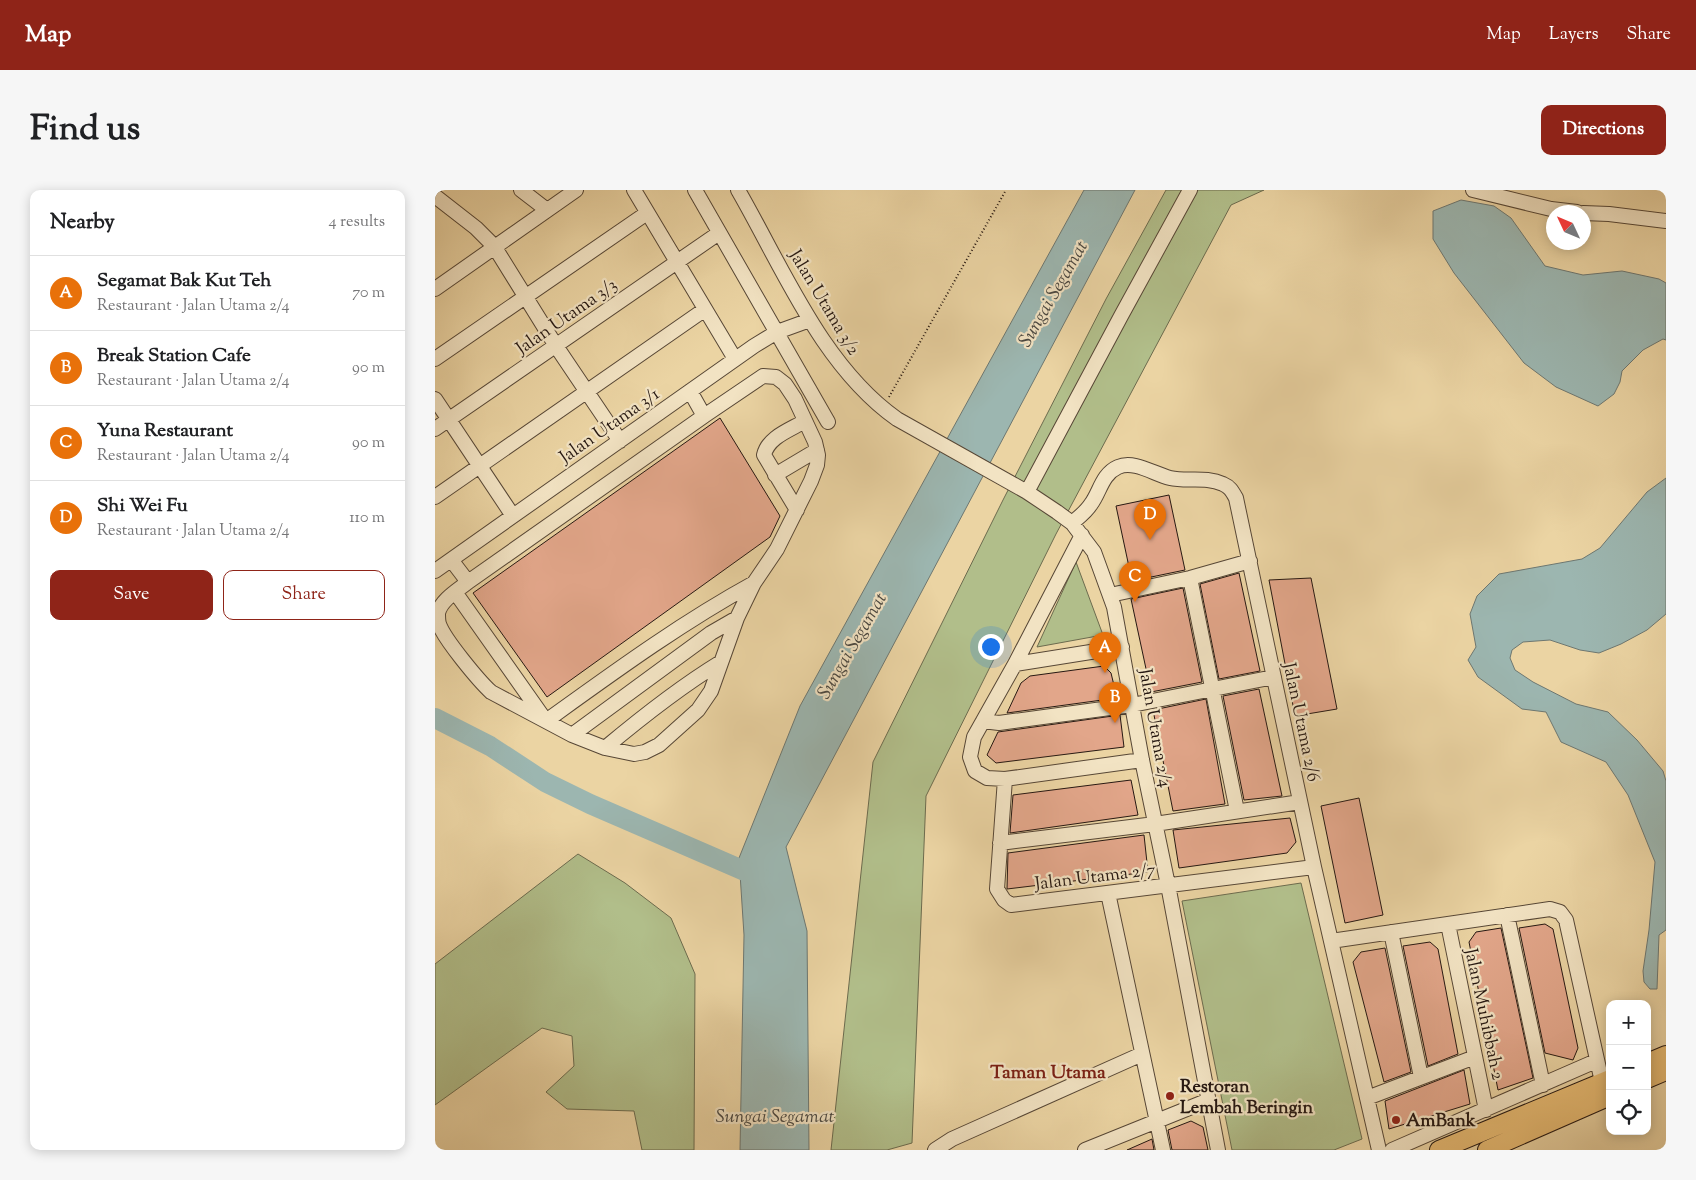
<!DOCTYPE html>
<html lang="en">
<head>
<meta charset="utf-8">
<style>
	:root { --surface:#fff; --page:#f6f6f6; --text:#202124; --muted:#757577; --line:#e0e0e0; --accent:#8f2418 }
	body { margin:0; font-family:"Sorts Mill Goudy",serif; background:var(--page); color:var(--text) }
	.controls { position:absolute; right:15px; bottom:15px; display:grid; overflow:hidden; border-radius:10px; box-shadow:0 2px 12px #0003 }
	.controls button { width:45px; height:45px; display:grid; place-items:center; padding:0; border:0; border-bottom:1px solid var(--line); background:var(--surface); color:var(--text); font:25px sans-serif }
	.compass { position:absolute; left:1111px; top:15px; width:45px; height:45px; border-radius:50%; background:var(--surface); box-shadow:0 2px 12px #0003; rotate:314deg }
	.you { position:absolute; left:555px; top:456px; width:18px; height:18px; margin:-12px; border:4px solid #fff; border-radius:50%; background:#1a73e8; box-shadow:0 0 0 8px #1a73e833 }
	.badge { display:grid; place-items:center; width:32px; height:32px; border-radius:50%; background:var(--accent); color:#fff; font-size:16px; font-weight:700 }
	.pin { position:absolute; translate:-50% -41px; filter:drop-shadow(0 1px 2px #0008) }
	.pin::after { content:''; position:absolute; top:26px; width:18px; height:15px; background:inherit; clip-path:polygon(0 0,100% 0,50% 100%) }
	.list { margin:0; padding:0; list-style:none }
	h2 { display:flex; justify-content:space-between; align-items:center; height:65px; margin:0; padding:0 20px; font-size:21px }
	h2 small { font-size:16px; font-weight:400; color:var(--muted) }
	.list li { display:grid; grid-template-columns:32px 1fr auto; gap:15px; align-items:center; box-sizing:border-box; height:75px; padding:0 20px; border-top:1px solid var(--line) }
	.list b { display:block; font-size:19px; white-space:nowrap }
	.list p { margin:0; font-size:16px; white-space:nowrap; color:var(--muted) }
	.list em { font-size:16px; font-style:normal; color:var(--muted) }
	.actions { display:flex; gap:10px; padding:15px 20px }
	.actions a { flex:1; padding:11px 0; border:1px solid var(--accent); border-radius:10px; text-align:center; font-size:18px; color:var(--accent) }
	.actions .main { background:var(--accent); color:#fff }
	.icon { flex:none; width:28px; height:28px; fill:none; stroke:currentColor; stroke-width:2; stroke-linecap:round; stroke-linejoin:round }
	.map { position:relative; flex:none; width:1231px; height:960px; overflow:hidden; border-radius:10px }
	header { display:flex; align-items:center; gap:30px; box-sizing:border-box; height:70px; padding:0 25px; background:var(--accent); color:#fff }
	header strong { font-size:24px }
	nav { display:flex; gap:28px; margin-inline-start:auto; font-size:18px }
	.intro { display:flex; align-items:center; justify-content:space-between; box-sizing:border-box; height:120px; padding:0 30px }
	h1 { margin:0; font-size:35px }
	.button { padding:12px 22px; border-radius:10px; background:var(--accent); color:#fff; font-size:18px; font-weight:700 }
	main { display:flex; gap:30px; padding:0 30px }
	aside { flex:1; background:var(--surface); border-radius:10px; box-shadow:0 2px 12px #0003 }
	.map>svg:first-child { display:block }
</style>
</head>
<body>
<header>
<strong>Map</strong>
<nav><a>Map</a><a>Layers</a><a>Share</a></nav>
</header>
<div class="intro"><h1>Find us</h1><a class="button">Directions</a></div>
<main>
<aside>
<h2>Nearby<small>4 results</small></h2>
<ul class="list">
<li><span class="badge" style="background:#e8710a">A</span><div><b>Segamat Bak Kut Teh</b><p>Restaurant · Jalan Utama 2/4</p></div><em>70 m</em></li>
<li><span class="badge" style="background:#e8710a">B</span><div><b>Break Station Cafe</b><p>Restaurant · Jalan Utama 2/4</p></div><em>90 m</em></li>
<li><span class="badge" style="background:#e8710a">C</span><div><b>Yuna Restaurant</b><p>Restaurant · Jalan Utama 2/4</p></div><em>90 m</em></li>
<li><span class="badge" style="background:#e8710a">D</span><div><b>Shi Wei Fu</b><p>Restaurant · Jalan Utama 2/4</p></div><em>110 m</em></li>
</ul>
<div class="actions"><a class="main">Save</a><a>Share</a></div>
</aside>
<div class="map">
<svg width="1231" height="960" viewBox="0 0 1231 960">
	<rect width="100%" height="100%" fill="#ebd4a3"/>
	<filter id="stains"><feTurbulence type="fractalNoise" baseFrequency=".004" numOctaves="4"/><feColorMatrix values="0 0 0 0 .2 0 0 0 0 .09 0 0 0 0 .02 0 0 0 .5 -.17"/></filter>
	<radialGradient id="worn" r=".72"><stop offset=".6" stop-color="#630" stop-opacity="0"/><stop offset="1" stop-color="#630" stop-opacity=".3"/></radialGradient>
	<path fill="#b1be8a" stroke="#6c6b4e" d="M731 0H829L796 15 621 344 491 606 477 953 452 960H396L438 572 568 310 671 109Z
		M641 372 668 445 602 457Z
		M143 664 190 693 236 728 260 784 259 960H207L199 921 132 919 111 902 139 876 137 846 107 838 0 915V774Z
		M866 693 927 949 899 960H797L747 711Z"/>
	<path fill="#9cb6b0" stroke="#6d7771" d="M649 0H700L351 657 372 741 374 960H305L309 745 304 668 365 516Z
		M1026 10 1059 16 1076 28 1110 76 1148 85 1187 81 1224 89 1231 93V150L1228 149 1208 160 1187 181 1185 192 1179 204 1163 216 1121 197 1089 173 1019 83 998 49V21Z
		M1231 288V424L1212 440 1186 454 1164 463 1145 460 1115 450 1088 452 1077 460 1075 468 1080 480 1098 492 1141 514 1173 522 1202 550 1228 581 1231 591V740L1224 745 1222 799H1215L1209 792 1208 781 1214 740 1220 672 1193 605 1171 572 1126 552 1111 522 1087 519 1043 487 1033 470 1041 457 1035 424 1042 406 1064 384 1147 369 1165 358 1212 302Z"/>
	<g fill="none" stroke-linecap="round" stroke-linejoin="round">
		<path stroke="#9cb6b0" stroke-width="20" d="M0 528 55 556 110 592 155 614 326 688"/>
	</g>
	<path fill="#e2a68a" stroke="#261812" d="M285 228 345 326 335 347 112 507 38 403Z
		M734 305 750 380 697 391 681 316Z
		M804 383 825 481 784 489 765 394Z
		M876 388 902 519 860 526 834 390Z
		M748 398 767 492 716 502 696 409Z
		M669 476 676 483 682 508 572 523 586 493 595 486Z
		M824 499 847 606 809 610 788 506Z
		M771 509 790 614 738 621 718 520Z
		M685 525 689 557 561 573 552 565 563 542Z
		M696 590 703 625 575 643 578 605Z
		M924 608 948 725 910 733 886 616Z
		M855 628 861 652 852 663 744 678 738 640Z
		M709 645 713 682 572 699 573 663Z
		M1110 734 1118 739 1143 858 1138 870 1110 863 1084 738Z
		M1066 738 1098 888 1063 900 1034 752 1041 742Z
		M995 752 1003 759 1023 864 993 876 968 756Z
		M950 758 976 882 949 892 918 772 926 762Z
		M1029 880 1035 914 954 939 950 911Z
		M756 931 768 937 773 960H737L733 940Z
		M717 949 719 960H692Z"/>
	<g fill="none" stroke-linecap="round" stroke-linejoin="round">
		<g stroke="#574736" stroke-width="16">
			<path id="minor" d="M86 0 112 20
				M199 0 300 169
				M260 0 393 232
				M303 0C348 78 387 176 462 229L592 302 622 322 637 333 659 362 679 417 707 570 733 695 783 960
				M1038 0 1116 19 1142 22
				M0 6 41 38 59 56 121 156 185 251
				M1148 23 1174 24 1231 31
				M0 99 141 0
				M0 169 212 23
				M0 209 78 326
				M0 239 284 43
				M340 285 382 260
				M592 302 686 126 755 0
				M0 307 269 120
				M362 320 329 265C333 247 355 240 370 231
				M637 333C644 327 651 322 656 314 665 302 667 284 683 277 699 270 719 284 735 288 752 292 771 286 788 294 795 297 797 301 801 308L879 677 944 960
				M647 345 580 474 539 547 535 567 540 581 552 588 570 589 707 570
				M17 371 33 392C23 400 6 410 3 423 3 426 3 431 4 434 9 449 44 491 56 502L137 545 170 558 199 564 210 562 224 555 263 520 276 501 302 428 319 393 342 359 376 291 382 275 383 265 380 252 360 209 350 194 341 187 328 186 269 226
				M0 381 319 156 342 142 375 130
				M755 388 802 621
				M33 392 269 226 255 201
				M20 402 111 531C179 482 246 433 319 393
				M675 405 755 388 815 371
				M580 474 687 457
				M548 531 564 533 697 515 839 487
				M137 545 276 443 302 428
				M170 558C207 527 245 497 286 472
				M570 589 562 699 569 710 576 715 879 677
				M565 653 720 634 865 612
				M673 703 728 960
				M1072 725 1108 895
				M1013 734 1051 920
				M956 742 986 887
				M896 751 1115 719 1125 722 1131 730 1167 892
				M932 908 1040 867
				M500 960 517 949 707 864
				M650 960 774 910
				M957 960 1161 871"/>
		</g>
		<g stroke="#261812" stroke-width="20">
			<path id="major" d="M1212 873 1231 865
				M1212 889 1231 881
				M1004 960 1175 889
				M1052 960 1175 906"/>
		</g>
		<path stroke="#261812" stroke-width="2" stroke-dasharray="1 2.5" stroke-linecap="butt" d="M454 207 571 0"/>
		<use href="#minor" stroke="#f2e3c3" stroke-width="14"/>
		<use href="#major" stroke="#e6ba72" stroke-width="18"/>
	</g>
	<g fill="#8f2418" stroke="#f2e3c3" stroke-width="2">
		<circle cx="735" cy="906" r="5"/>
		<circle cx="961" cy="930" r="5"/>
	</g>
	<g text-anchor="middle" stroke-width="4.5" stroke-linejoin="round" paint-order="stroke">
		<g font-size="18" fill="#261812" stroke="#f2e3c3">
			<text transform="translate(390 112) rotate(59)" y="6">Jalan Utama 3/2</text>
			<text transform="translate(131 126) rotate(-35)" y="6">Jalan Utama 3/3</text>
			<text transform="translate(174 235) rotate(-35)" y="6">Jalan Utama 3/1</text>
			<text transform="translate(867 532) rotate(78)" y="6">Jalan Utama 2/6</text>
			<text transform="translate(721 538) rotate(80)" y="6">Jalan Utama 2/4</text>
			<text transform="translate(660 686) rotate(-7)" y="6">Jalan Utama 2/7</text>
			<text transform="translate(1050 824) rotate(78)" y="6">Jalan Muhibbah 2</text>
		</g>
		<g font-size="18" font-weight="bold" fill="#261812" stroke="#f2e3c3" text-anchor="start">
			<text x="745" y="902">Restoran<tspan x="745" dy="21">Lembah Beringin</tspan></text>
			<text x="971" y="936">AmBank</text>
		</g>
		<g font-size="19" font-style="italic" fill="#494741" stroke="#f2e3c3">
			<text transform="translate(617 103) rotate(-60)" y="7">Sungai Segamat</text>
			<text transform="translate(416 455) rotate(-60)" y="7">Sungai Segamat</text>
			<text x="340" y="932">Sungai Segamat</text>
		</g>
		<g font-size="19" font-weight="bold" fill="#7a1f14" stroke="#f2e3c3">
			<text x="613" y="888">Taman Utama</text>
		</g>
	</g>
	<rect width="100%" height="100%" filter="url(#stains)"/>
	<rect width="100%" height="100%" fill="url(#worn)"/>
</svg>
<div class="controls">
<button>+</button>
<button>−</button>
<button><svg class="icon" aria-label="locate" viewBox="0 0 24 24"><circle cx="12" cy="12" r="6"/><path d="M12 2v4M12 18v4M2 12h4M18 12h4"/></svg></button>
</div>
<svg class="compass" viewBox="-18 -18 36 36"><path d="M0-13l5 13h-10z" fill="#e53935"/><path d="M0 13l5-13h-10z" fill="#757577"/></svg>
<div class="you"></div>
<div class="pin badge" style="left:670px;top:483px;background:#e8710a">A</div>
<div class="pin badge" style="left:680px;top:533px;background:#e8710a">B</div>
<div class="pin badge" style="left:700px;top:412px;background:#e8710a">C</div>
<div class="pin badge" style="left:715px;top:350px;background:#e8710a">D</div>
</div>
</main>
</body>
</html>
